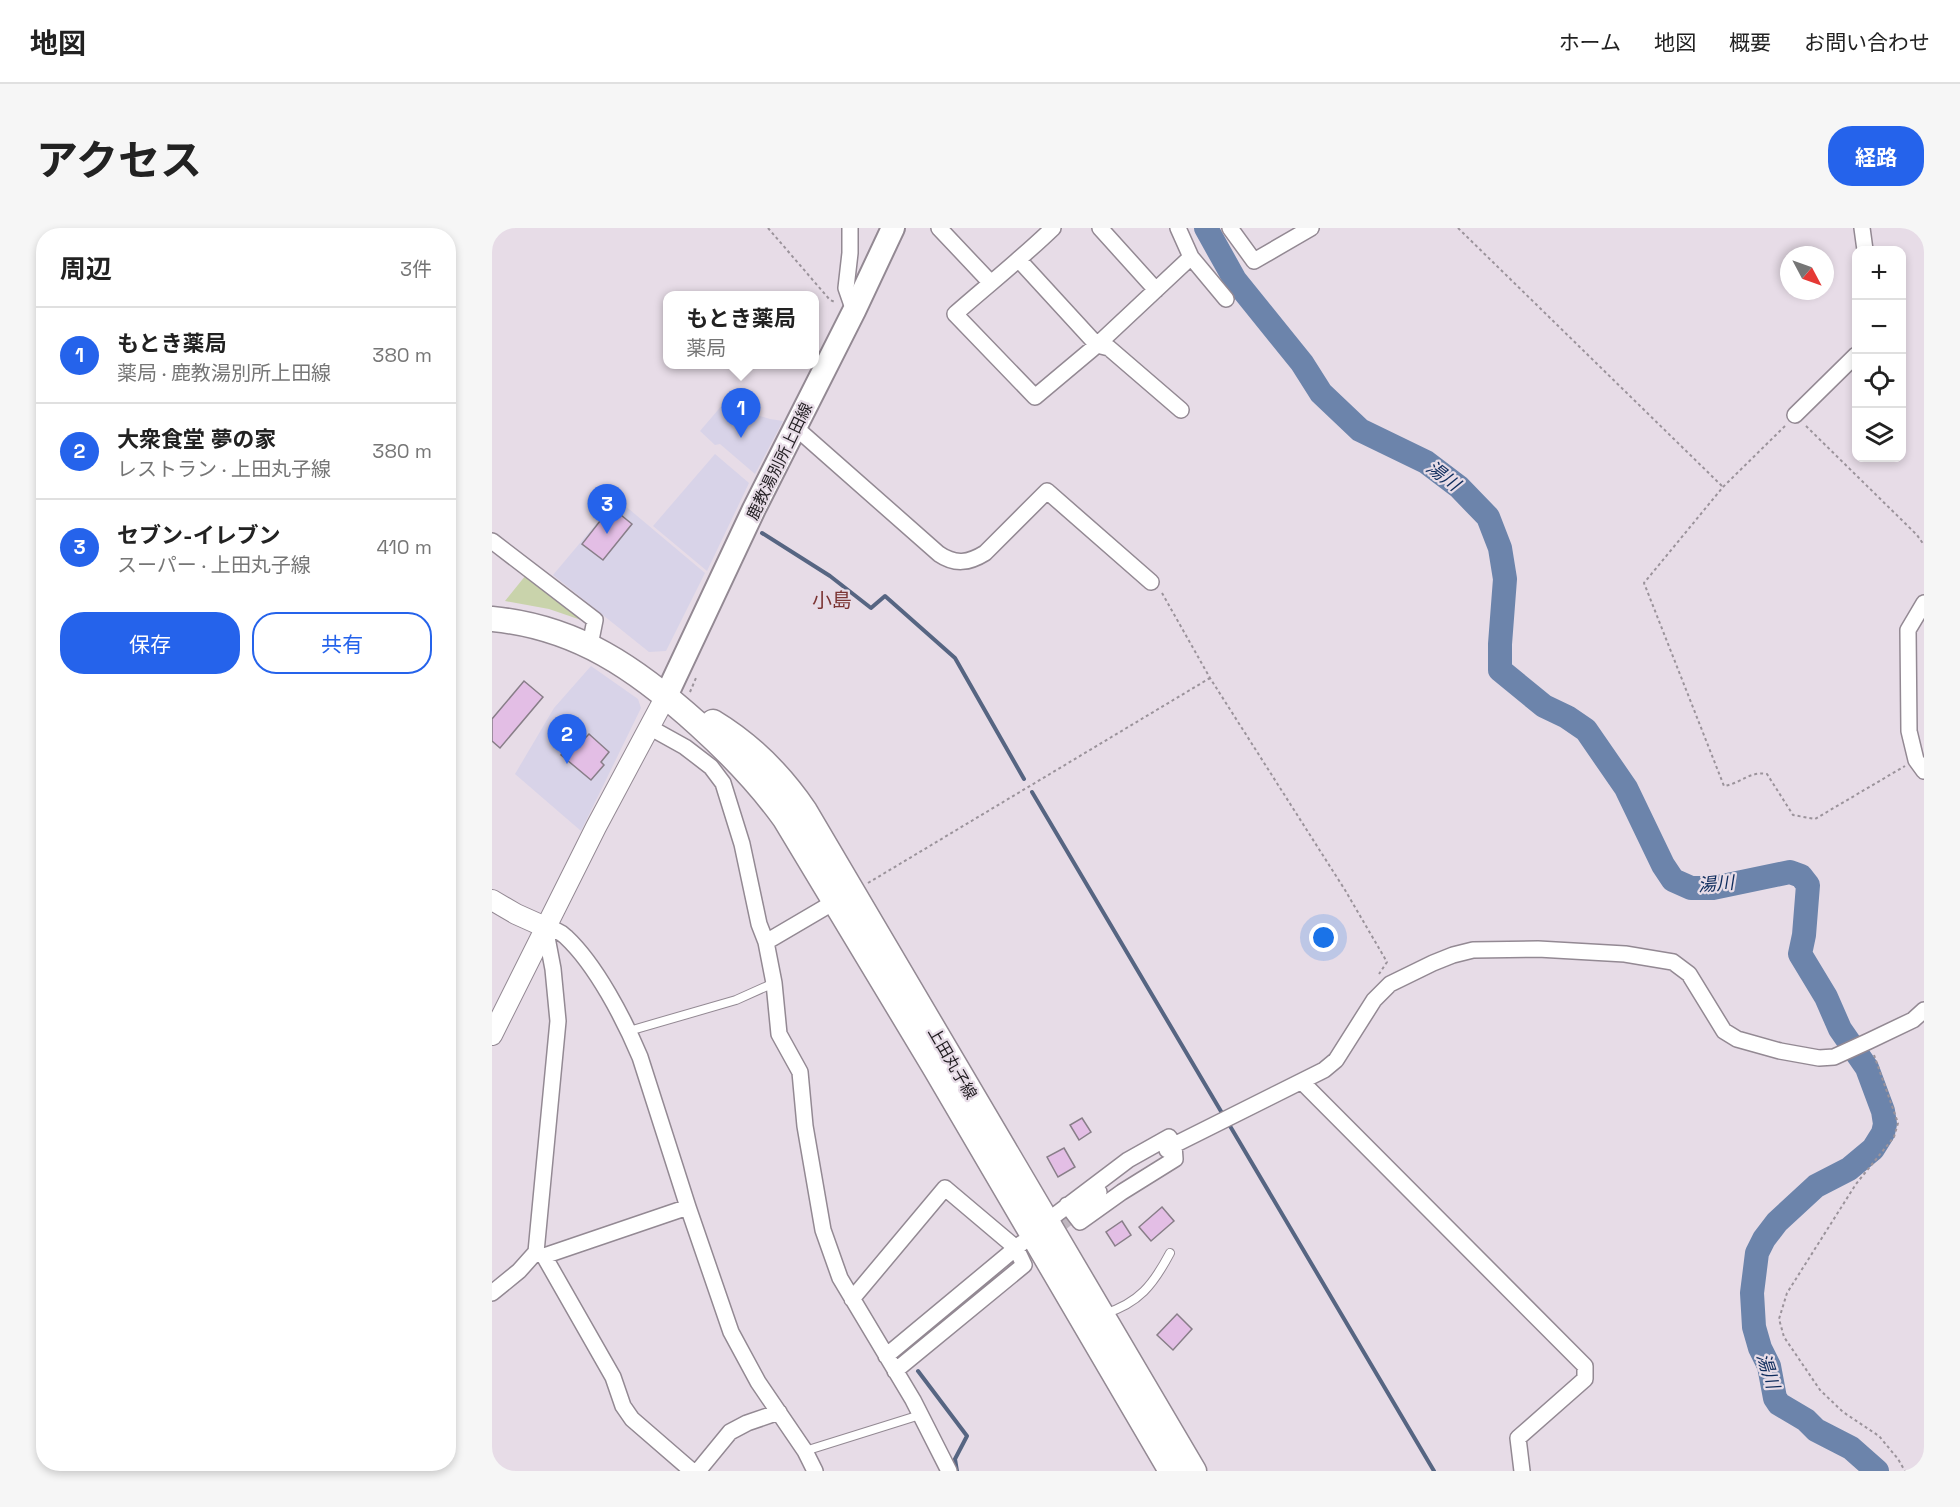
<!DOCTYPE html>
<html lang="ja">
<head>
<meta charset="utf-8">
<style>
	:root { --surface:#fff; --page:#f6f6f6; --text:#222; --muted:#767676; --line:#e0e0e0; --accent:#2563eb }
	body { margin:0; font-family:"Space Grotesk","Noto Sans JP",sans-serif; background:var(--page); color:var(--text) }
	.controls { position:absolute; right:18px; top:18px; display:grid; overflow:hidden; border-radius:12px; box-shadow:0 3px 9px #0003 }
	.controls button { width:54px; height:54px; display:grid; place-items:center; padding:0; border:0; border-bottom:2px solid var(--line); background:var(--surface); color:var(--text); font:30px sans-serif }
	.compass { position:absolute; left:1288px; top:18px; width:54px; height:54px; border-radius:50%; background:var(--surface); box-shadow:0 3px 9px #0003; rotate:131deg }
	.you { position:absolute; left:832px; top:710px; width:21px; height:21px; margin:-15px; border:4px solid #fff; border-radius:50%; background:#1a73e8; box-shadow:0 0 0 9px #1a73e833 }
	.badge { display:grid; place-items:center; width:39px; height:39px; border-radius:50%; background:var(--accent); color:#fff; font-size:20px; font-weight:700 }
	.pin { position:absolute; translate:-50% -50px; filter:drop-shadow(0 2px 3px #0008) }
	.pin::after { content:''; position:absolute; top:32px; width:21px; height:18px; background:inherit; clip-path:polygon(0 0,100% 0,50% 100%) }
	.popup { position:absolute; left:171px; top:63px; width:156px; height:78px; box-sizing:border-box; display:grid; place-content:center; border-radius:12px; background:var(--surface); filter:drop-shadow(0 2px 4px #0005); font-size:20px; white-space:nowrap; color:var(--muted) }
	.popup b { font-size:22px; color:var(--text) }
	.popup::after { content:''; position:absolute; left:50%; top:100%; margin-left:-12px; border:12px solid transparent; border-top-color:var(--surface) }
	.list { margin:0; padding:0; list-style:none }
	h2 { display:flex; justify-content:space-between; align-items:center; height:78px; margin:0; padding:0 24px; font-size:26px }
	h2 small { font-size:20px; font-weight:400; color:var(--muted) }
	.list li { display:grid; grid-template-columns:39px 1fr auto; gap:18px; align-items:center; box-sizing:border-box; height:96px; padding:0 24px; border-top:2px solid var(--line) }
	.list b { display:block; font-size:22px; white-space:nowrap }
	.list p { margin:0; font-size:20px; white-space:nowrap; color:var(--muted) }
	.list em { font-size:20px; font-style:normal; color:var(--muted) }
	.actions { display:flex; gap:12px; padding:18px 24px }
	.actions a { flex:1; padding:14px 0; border:2px solid var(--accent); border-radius:24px; text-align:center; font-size:21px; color:var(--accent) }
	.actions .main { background:var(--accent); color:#fff }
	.icon { flex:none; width:33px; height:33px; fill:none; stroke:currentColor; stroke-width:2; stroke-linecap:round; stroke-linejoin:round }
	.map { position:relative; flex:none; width:1432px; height:1243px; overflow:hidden; border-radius:24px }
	header { display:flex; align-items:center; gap:36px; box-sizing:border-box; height:84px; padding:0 30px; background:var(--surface); border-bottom:2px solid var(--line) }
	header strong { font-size:28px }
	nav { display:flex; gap:33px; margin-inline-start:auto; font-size:21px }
	.intro { display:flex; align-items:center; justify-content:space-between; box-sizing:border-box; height:144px; padding:0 36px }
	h1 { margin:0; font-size:42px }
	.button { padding:15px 27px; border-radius:24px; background:var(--accent); color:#fff; font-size:21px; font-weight:700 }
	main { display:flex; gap:36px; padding:0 36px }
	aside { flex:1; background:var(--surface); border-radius:24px; box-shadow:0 3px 9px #0003 }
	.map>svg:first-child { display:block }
</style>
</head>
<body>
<header>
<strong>地図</strong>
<nav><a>ホーム</a><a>地図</a><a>概要</a><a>お問い合わせ</a></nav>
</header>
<div class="intro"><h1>アクセス</h1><a class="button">経路</a></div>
<main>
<aside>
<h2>周辺<small>3件</small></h2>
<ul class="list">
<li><span class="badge">1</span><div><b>もとき薬局</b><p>薬局 · 鹿教湯別所上田線</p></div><em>380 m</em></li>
<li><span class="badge">2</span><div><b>大衆食堂 夢の家</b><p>レストラン · 上田丸子線</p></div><em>380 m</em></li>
<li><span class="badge">3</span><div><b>セブン-イレブン</b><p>スーパー · 上田丸子線</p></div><em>410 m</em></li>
</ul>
<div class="actions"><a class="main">保存</a><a>共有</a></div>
</aside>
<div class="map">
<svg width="1432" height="1243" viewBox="0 0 1432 1243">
	<rect width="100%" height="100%" fill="#e7dce7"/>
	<path fill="#d8d3e8" d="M237 169 252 183 278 191 291 193 263 246 228 216 223 217 208 203Z
		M223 226 257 255 215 343 161 298Z
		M125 271 213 345 174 423 157 424 61 347Z
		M99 438 146 471 149 480 89 603 23 546 62 480Z"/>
	<path fill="#c9d3ab" d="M34 347 92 393 57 381 13 373Z"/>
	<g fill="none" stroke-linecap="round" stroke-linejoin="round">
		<path stroke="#566582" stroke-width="4" d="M270 305 338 348 379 380 393 368 463 430 532 551
			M540 564 730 885
			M738 898 942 1243
			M426 1143 475 1208 463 1231 465 1243"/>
		<path stroke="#6c84ab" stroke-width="24" d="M714 0 743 52 810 135 829 165 868 202 934 234 967 259 996 289 1008 320 1013 351 1008 416V442L1052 478 1075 489 1094 502 1134 560 1171 637 1181 652 1199 660H1221L1298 644 1309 648 1316 657 1312 707 1308 726 1334 769 1348 801 1375 840 1391 883 1393 896 1391 905 1381 921 1357 941 1324 958 1285 994 1272 1011 1265 1025 1260 1065 1262 1099 1268 1120 1277 1138 1283 1170 1287 1176 1314 1192 1324 1202 1359 1220 1385 1243"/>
	</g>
	<path fill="#e3bee5" stroke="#887e88" stroke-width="1.5" d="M119 279 140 296 111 332 90 316Z
		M32 453 51 469 8 520 0 513V491Z
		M97 506 117 524 109 534 112 537 99 552 69 527 80 514 85 519Z
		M590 890 599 904 587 912 578 897Z
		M572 920 583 939 566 949 555 929Z
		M670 979 682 993 659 1013 647 999Z
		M630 993 639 1007 623 1018 614 1004Z
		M685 1086 700 1101 681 1122 665 1107Z"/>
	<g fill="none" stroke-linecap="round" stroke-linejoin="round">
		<path stroke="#bfb6bf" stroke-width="15" stroke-dasharray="15 8" stroke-linecap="butt" d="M515 1039 586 982"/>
		<g stroke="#938993" stroke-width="10">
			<path id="service" d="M137 803 244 772 282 755
				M612 1086C647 1075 661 1057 678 1025
				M313 1223 428 1187"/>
		</g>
		<g stroke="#938993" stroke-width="18">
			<path id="minor" d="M358 0V25L354 60 362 83
				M447 0 498 54
				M561 0C530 30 496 57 463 86L543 169 605 117 699 29
				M608 0 664 62
				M686 0 699 29 734 71
				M738 0 762 33 819 0
				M1370 0 1373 22
				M527 32 605 117 617 120 689 182
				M1303 187 1364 127
				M303 199 447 326C463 337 477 335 493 325L555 263 659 354
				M0 313 103 392 98 417
				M1432 375 1416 402 1417 503 1424 532 1432 543
				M157 499 193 519 219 539 231 555 250 616 267 696 274 714 282 755 287 806 308 844 313 898 331 1002 348 1050 421 1172 457 1243
				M274 714 349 670
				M810 854 1093 1138V1151L1026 1210 1030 1243
				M575 977 588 994 630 964 683 931 682 917 675 922
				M586 982 607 964
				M554 994 636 932 677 909 682 917 832 842 844 832 882 772 898 756 941 735 961 727 981 722 1046 721 1133 726 1181 734 1197 746 1232 803 1245 811 1288 823 1327 830 1342 829 1377 813 1421 792 1432 782
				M46 1025 52 1028 196 979
				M52 1028 121 1149 131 1178 140 1191 200 1243
				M0 1065 27 1043 44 1024 66 793 61 741 53 699C61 701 68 703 74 709 104 737 132 791 148 829L196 979 239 1104 266 1154 313 1223 323 1243
				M360 1071 453 960 524 1020 532 1037 403 1143
				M394 1128 530 1015
				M206 1243 238 1204 255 1195 287 1184"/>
		</g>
		<g stroke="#938993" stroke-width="22">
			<path id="tertiary" d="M0 672 24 686 53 699
				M0 807 104 599 174 468"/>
		</g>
		<g stroke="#938993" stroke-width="26">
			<path id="secondary" d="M174 468 262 281 362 83 401 0"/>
		</g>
		<g stroke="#938993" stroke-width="27">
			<path id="primary" d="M0 391C85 399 145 441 207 497 239 526 268 556 293 591L443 840 679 1243
				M221 494C259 517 288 546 313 583L702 1243"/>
		</g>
		<path stroke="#9b939b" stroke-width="2" stroke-dasharray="3 3" stroke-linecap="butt" d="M276 0 338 72 343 74
			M966 0 1231 259
			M1293 198 1231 259 1152 355 1232 558C1250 555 1257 543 1275 546L1301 587 1323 591 1413 538
			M1314 198 1425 307 1432 317
			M670 365 718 450 853 662 895 734 887 746
			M198 464 204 450
			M376 655 718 450
			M1382 827 1406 895 1402 909 1364 956 1295 1065 1287 1091 1292 1109 1328 1162 1351 1184 1387 1208 1406 1231 1413 1243"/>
		<use href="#service" stroke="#fff" stroke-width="8"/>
		<use href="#minor" stroke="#fff" stroke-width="15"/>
		<use href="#tertiary" stroke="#fff" stroke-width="20"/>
		<use href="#secondary" stroke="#fff" stroke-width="22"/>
		<use href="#primary" stroke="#fff" stroke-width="24"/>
	</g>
	<g text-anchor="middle" stroke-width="4.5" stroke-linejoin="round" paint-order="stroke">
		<g font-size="16" fill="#211d21" stroke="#e7dce7">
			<text transform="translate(287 233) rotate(-64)" y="6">鹿教湯別所上田線</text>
			<text transform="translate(461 835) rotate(60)" y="6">上田丸子線</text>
		</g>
		<g font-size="18" font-style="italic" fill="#0d2b5c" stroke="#e7dce7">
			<text transform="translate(951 248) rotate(37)" y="6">湯川</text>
			<text transform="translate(1224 656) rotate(-5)" y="6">湯川</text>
			<text transform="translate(1276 1143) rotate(72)" y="6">湯川</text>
		</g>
		<g font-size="20" fill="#7b3433" stroke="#e7dce7">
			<text x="340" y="379">小島</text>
		</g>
	</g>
</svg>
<div class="controls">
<button>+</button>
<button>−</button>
<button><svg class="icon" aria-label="locate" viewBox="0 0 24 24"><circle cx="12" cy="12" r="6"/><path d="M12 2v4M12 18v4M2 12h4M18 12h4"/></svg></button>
<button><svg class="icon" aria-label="layers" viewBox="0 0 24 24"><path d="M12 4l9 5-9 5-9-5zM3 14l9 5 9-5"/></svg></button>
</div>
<svg class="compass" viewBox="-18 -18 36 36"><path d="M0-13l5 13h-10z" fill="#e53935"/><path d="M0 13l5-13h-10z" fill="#767676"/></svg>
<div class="you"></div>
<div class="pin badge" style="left:249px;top:210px">1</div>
<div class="popup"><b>もとき薬局</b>薬局</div>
<div class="pin badge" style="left:75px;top:536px">2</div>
<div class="pin badge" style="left:115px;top:306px">3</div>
</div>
</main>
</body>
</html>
